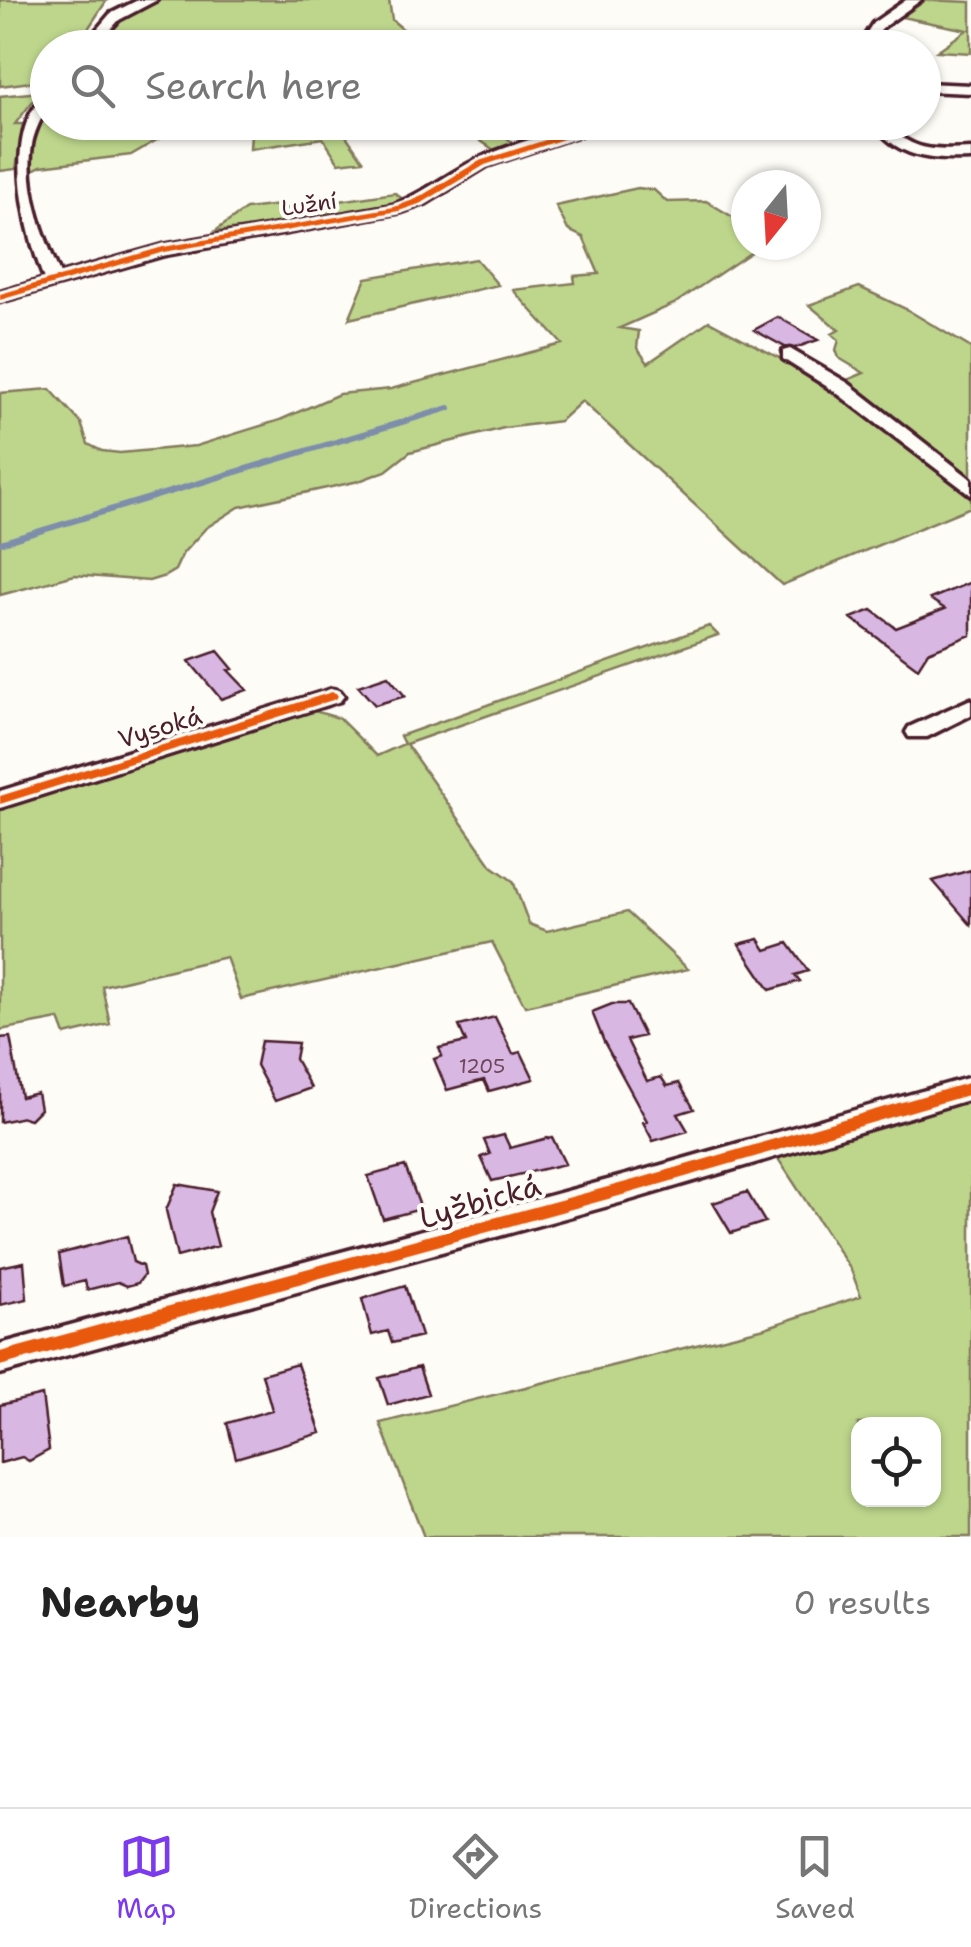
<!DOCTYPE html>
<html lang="en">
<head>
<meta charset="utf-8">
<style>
	:root { --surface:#fff; --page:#f2f2f2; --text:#222; --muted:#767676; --line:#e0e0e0; --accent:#7c3aed }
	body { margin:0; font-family:"Shantell Sans",sans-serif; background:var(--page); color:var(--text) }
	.controls { position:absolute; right:30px; bottom:30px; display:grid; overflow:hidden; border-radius:20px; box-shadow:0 2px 8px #0004 }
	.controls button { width:90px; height:90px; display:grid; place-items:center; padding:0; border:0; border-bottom:2px solid var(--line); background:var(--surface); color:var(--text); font:50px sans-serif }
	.compass { position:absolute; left:731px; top:170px; width:90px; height:90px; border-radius:50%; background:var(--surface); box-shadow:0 2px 8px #0004; rotate:198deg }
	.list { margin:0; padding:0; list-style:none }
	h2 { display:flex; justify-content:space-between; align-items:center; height:130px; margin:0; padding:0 40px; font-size:42px }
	h2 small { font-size:32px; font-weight:400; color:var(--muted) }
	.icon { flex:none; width:55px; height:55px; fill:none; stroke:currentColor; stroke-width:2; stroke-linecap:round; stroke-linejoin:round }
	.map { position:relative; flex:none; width:971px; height:1537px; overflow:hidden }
	.search { position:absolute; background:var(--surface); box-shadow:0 2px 8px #0004; left:30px; right:30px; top:30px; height:110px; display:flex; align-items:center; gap:25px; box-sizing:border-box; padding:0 35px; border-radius:55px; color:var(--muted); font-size:38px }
	.sheet { height:270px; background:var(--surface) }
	nav { display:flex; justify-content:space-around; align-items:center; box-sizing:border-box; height:140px; border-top:2px solid var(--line); background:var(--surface); font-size:28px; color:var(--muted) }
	nav a { display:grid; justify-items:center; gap:5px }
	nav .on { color:var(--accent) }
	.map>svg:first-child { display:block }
</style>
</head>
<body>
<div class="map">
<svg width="971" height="1537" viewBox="0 0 971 1537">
	<rect width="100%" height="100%" fill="#fdfcf7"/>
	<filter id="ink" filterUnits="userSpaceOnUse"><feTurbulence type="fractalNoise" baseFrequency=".01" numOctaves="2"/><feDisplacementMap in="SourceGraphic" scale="20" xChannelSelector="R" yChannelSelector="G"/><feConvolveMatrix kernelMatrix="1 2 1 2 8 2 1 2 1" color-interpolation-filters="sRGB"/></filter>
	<g filter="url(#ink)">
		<path fill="#bdd68c" stroke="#847a5c" stroke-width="2.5" fill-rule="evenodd" d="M0 0H107L76 47 48 48 47 80 0 86Z
			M156 0H389L392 20 424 47H255L270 45 261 33 252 32 100 46 111 21Z
			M926 0 971 2V53L937 51 967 30 902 17Z
			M40 92 15 124H23L16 169 0 171V96Z
			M47 105 48 122 186 123 131 155 41 166 29 172 35 120Z
			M258 122 337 123 363 160 339 163 323 138 250 149 251 133Z
			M420 123H490L513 143H521L497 152 472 135 427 138Z
			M638 188 654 190 667 202 706 201 746 225V245H762L674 304 620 328 639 331 637 348 648 363 709 321 832 386 971 493V507L782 585 582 401 560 421 504 428 410 452 386 471 359 481 239 507 206 528 183 553 175 570 165 576 149 581 75 575 0 595V393L50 389 81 423 88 444 102 451 120 453 196 446 280 420 339 394 391 389 562 344 513 290 575 283 574 276 599 274 583 237 568 230 556 206Z
			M395 193 404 200 315 220 214 232 246 209 279 205 283 209Z
			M476 259 498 285 349 319 366 278Z
			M859 287 906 309 971 348V478L840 383 864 373 839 358 836 350 839 340 832 334 839 330 809 305Z
			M709 626 718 635 406 744 492 866 513 881 529 924 547 931 627 912 688 969 525 1006 492 942 241 999 226 957 102 986 110 1024 65 1035 59 1019 0 1030V807L311 710 339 718 377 756 404 744 400 736Z
			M971 1097V1537H424L380 1423 765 1328 861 1296 851 1270 775 1154ZM858 1424H934V1500H858Z"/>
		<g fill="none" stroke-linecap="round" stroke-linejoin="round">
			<path stroke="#7e8daa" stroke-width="6" d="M0 543 449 408"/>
		</g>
		<path fill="#d8b7e3" stroke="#4a1f2b" stroke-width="2.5" d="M778 317 818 340 795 348 785 347 754 330Z
			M971 582V635L928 652 918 668 851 618 872 610 896 628 945 609 930 599Z
			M218 651 233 669 228 670 247 690 221 699 189 661Z
			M388 676 405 696 375 705 358 686Z
			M971 870V925L933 881Z
			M759 939 766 950 788 943 808 971 795 975 800 981 770 990 739 944Z
			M628 1004 644 1036 627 1040 647 1081 661 1077 667 1086 679 1083 694 1109 678 1114 688 1131 653 1141 643 1122 647 1121 604 1042 592 1012 612 1004Z
			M495 1017 513 1054 521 1052 534 1079 489 1091 484 1080 447 1090 434 1059 442 1056 439 1048 466 1042 459 1026Z
			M10 1037 21 1097 37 1093 40 1109 30 1119 23 1117 0 1122V1038Z
			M261 1041 298 1043 295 1059 311 1088 275 1101 256 1065Z
			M504 1135 510 1148 552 1137 565 1164 492 1181 481 1157 490 1154 484 1140Z
			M405 1166 421 1209 383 1219 368 1176Z
			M177 1184 217 1191 209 1212 218 1246 177 1257 166 1210Z
			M747 1192 765 1222 731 1233 713 1203Z
			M127 1236 133 1262 142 1266 144 1275 138 1283 127 1286 118 1282 87 1290 85 1281 64 1286 59 1254Z
			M24 1262 27 1299 0 1305V1267Z
			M405 1286 421 1336 392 1343 388 1331 372 1335 362 1299Z
			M297 1364 321 1433 236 1458 227 1423 272 1410 262 1374Z
			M419 1367 428 1394 388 1405 379 1378Z
			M42 1395 49 1450 29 1461 22 1457 0 1463V1405Z"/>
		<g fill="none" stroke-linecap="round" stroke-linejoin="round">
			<g stroke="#4a1f2b" stroke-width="7">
				<path id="minor" d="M138 0H157L119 20 94 48H81L110 14Z
					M906 0H921L882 28 871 48H857L873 23Z
					M924 83 971 85V93L924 91Z
					M48 93C48 112 35 125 32 145 25 190 43 234 60 274L163 245 393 205C423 194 447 174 476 160 509 144 583 122 619 122L487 166 425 204 402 212 165 255 0 302V292L44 279C25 230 0 128 48 93Z
					M872 122H887C909 152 937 151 971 149V159C929 160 898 159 872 122Z
					M790 349 848 383 971 479V495L834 391 783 359V351Z
					M332 689 340 691 344 696 340 701 0 808V791Z
					M971 699V715L927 737H909L906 732 909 727Z
					M971 1077V1099L630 1200 0 1374V1344L630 1174Z"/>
			</g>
			<use href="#minor" fill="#fdfcf7" fill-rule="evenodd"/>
			<g stroke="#fdfcf7" stroke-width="7">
				<path id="cycleway" d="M603 122H615L485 165 422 203 399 211 164 252 0 300V294L163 247 394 207 416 199 479 161Z
					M332 692 336 693 338 696 336 699 0 804V796Z
					M971 1082V1094L630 1193 0 1366V1352L630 1181Z"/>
			</g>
			<use href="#cycleway" fill="#e8590c" fill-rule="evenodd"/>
		</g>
	</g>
	<g text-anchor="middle" stroke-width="8" stroke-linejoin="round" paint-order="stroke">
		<g font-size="20" fill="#6e4559">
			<text x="482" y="1073">1205</text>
		</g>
		<g font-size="22" fill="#4a1f2b" stroke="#fdfcf7">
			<text transform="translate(309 204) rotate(-8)" y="8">Lužní</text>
		</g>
		<g font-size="25" fill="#4a1f2b" stroke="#fdfcf7">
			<text transform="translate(160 727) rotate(-17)" y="9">Vysoká</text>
		</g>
		<g font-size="30" fill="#4a1f2b" stroke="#fdfcf7">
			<text transform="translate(480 1202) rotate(-16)" y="10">Lyžbická</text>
		</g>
	</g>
</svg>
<div class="controls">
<button><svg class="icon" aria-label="locate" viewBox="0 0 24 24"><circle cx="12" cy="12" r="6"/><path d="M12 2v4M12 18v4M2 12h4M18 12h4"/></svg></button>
</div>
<svg class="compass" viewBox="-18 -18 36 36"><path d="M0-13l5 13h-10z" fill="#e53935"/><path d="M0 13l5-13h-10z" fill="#767676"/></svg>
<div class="search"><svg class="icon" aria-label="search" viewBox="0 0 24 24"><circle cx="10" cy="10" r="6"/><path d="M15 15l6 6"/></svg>Search here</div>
</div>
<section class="sheet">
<h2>Nearby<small>0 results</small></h2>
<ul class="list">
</ul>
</section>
<nav>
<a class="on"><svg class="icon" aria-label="map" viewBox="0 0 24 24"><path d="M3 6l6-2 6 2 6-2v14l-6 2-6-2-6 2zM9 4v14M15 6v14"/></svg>Map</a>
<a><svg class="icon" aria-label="directions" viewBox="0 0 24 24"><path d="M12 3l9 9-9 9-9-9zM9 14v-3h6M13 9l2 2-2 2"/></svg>Directions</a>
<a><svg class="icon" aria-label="saved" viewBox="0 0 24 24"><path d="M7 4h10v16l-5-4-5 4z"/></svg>Saved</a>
</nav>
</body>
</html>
